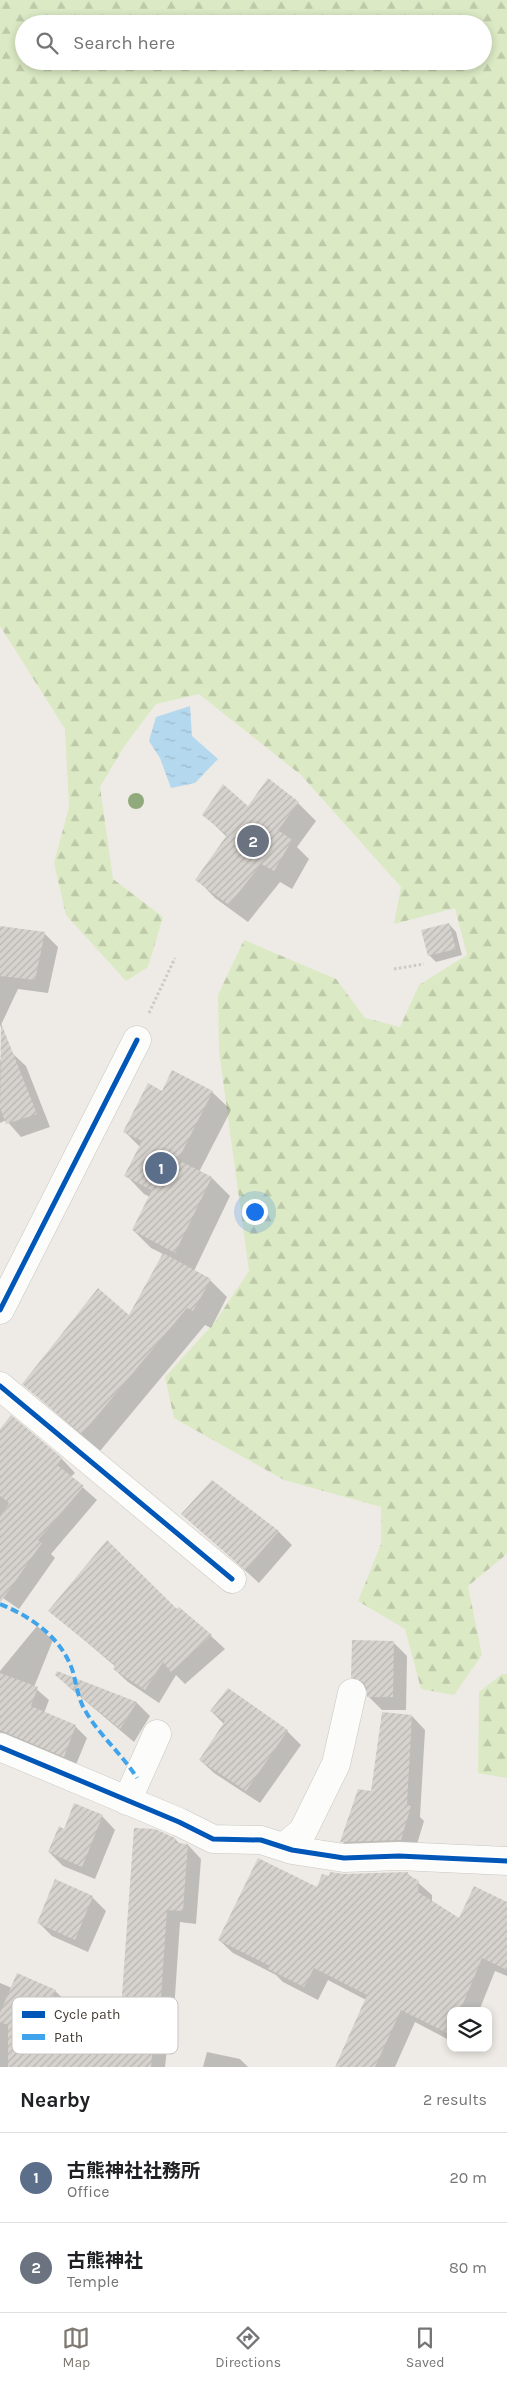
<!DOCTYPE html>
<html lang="en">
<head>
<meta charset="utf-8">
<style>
	:root { --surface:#fff; --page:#f6f6f6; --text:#202124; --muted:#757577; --line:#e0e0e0; --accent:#7f7971 }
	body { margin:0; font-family:Karla,"Noto Sans JP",sans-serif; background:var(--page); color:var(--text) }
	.controls { position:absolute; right:15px; bottom:15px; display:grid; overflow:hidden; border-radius:10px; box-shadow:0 2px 8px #0003 }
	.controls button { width:45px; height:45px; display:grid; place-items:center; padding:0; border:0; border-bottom:1px solid var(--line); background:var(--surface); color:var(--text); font:25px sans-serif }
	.you { position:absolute; left:254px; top:1211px; width:18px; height:18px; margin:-12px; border:4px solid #fff; border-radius:50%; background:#1a73e8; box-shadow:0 0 0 8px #1a73e833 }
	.badge { display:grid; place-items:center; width:32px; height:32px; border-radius:50%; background:var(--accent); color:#fff; font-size:16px; font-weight:700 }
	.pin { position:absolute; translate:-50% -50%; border:2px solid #fff; box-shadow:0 1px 5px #0006 }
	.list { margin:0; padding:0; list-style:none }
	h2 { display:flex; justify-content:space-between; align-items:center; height:65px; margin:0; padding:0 20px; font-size:21px }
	h2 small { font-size:16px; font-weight:400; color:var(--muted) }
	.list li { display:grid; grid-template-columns:32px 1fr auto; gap:15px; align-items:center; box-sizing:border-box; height:90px; padding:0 20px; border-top:1px solid var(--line) }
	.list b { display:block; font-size:19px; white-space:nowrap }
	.list p { margin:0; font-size:16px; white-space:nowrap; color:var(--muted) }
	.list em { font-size:16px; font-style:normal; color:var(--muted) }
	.icon { flex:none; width:28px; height:28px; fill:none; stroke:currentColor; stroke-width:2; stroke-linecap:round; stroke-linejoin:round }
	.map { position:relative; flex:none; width:507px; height:2067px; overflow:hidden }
	.search { position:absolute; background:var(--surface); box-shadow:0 2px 8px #0003; left:15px; right:15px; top:15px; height:55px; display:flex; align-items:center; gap:12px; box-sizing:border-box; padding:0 18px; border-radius:28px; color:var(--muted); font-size:19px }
	.sheet { height:245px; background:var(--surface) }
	nav { display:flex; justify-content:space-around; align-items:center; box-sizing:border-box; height:70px; border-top:1px solid var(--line); background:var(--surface); font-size:14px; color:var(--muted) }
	nav a { display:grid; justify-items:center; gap:2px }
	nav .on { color:var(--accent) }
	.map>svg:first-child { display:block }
</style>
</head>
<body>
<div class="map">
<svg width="507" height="2067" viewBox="0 0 507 2067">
	<defs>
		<pattern id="forest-firs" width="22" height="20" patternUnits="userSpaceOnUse" patternTransform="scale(1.25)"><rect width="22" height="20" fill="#dbe9c4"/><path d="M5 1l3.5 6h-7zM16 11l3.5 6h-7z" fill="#bdc9a9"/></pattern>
		<pattern id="water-ripples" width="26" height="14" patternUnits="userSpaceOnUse" patternTransform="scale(1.25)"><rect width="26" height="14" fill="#b4d8ee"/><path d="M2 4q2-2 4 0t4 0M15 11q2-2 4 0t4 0" fill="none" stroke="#9cbacd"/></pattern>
		<pattern id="building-hatch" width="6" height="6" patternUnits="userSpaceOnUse" patternTransform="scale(1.25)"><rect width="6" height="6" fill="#d6d2cd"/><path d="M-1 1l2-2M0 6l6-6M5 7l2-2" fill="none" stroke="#b9b5b0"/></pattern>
	</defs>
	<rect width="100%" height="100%" fill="#eeebe6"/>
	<path fill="url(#forest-firs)" fill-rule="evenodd" d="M0 0H507V1554L468 1586 482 1655 454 1695 421 1689 405 1629 358 1601 381 1544V1507L284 1480 174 1418 165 1377 215 1322 249 1271 219 1051 218 995 244 940 336 979 365 1018 400 1027 419 985 467 955 455 908 394 924 401 887 301 775 199 694 156 704 125 745 100 787 113 879 163 917 148 967 126 981 66 915 54 863 69 807 65 729 0 626ZM24 24H483V61H24Z
		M502 1674H507V1778L478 1773 479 1692Z"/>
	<path fill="url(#water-ripples)" d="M190 706 192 736 218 759 195 783 171 788 160 758 149 741 156 717Z"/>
	<path fill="#0003" d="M298 803 316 821 297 847 309 859 292 889 280 882 248 922 215 898 197 879 227 837 204 815Z
		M449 924 456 932 462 955 436 962 429 955Z
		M0 928 45 934 58 947 48 993 18 989 0 1027Z
		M12 1053 26 1066 50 1127 21 1137 6 1120 0 1123V1060Z
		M162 1092H212L231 1110 199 1172 212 1178 230 1196 194 1271 210 1280 227 1297 211 1328 205 1325 100 1451 23 1384 129 1317 163 1254 151 1248 133 1230 150 1197 144 1194 126 1175 140 1147 124 1131Z
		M11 1417 62 1459 75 1473 71 1477 97 1500 51 1554 55 1558 19 1609 0 1596V1431Z
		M183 1514 278 1531 292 1545 259 1583Z
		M50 1611 211 1636 225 1649 185 1684 176 1675 159 1703 128 1682 114 1669 116 1667Z
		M37 1626 53 1640 34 1687 49 1700 44 1713 75 1726 87 1738 75 1767 0 1739V1671Z
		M393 1642 407 1656 406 1710H382L368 1696V1692L352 1677Z
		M58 1673 137 1703 150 1716 134 1742 70 1688 56 1674Z
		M211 1711 287 1731 301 1745 260 1803 214 1773 200 1760 224 1724Z
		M412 1716 425 1730 420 1817 424 1821 414 1854 355 1855 342 1841 372 1792Z
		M102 1816 115 1830 95 1879 63 1866 49 1852 64 1830Z
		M175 1839 181 1845H188L201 1859 196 1924 180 1922 172 2040H168L165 2067H0V1983L12 1988 55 1991 69 2004 56 2035 120 2037Z
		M407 1873 432 1895V1901L460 1919 507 1904V1976L495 1971 479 2011H451V2041L415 2022 395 2067H336L366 2000 328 1980 318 2000 283 1982 276 1975 233 1953 219 1940 318 1889 330 1878 344 1875Z
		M92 1897 106 1911 88 1952 52 1936 38 1922Z
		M207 2052 240 2059 248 2067H203Z"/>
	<path fill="url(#building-hatch)" d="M268 778 299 802 278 830 292 840 274 871 261 864 229 905 195 880 227 835 202 815 223 784 248 806Z
		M449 923 456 949 428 956 421 930Z
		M0 926 45 932 35 980 0 976Z
		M1 1023 37 1114 6 1124 0 1108Z
		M172 1070 213 1091 178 1160 212 1177 175 1253 132 1230 152 1190 124 1176 142 1141 123 1132 148 1083 162 1091Z
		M163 1253 211 1279 193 1311 187 1308 82 1434 22 1384 98 1288 129 1315Z
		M11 1415 62 1458 57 1465 84 1486 38 1540 42 1543 0 1603V1517L9 1503 0 1496V1429Z
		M212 1480 279 1531 245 1570 181 1514Z
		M107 1540 177 1609 179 1607 212 1635 171 1672 163 1662 145 1690 113 1669 115 1665 48 1611Z
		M352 1640 394 1641 393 1697H367V1689L363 1682 351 1678Z
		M57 1671 137 1702 120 1729 55 1675Z
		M0 1673 38 1687 31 1706 76 1725 64 1757 0 1730Z
		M228 1688 288 1730 246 1791 199 1760 225 1721 210 1711Z
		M382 1712 412 1715 407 1805 411 1806 401 1840 340 1842 358 1789 371 1791Z
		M74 1803 103 1815 82 1867 48 1852 59 1826 64 1829Z
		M134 1828 155 1829 175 1838V1843L188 1844 183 1911 167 1910 159 2027H155L151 2067H8V2025L0 2022V2013L17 1973 56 1990 38 2033 119 2036Z
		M258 1858 317 1887 322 1874 329 1876 330 1872 344 1874 408 1872 407 1874 419 1881 418 1892 459 1918 474 1886 507 1902V1970L482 1958 460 2011H451V2035L401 2010 375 2067H335L367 1995 314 1968 304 1987 268 1969 270 1966 218 1940Z
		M55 1879 93 1896 75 1940 37 1923Z"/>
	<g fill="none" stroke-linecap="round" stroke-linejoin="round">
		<g stroke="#cac7c2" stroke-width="29">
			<path id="minor" d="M0 1310 137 1040
				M0 1386 232 1579
				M0 1747 179 1822 213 1839 261 1840 292 1850 344 1858 399 1856 507 1861
				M127 1801 157 1734
				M284 1847 303 1831 336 1764 352 1693"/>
		</g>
		<path stroke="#cccac5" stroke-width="3" stroke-dasharray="2.5 2.5" stroke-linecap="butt" d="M394 969 424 964
			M149 1013 175 958"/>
		<use href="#minor" stroke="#fcfcfb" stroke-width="28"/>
		<path stroke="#3fa4eb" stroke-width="4" stroke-dasharray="8 4" stroke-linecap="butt" d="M0 1604C32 1617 62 1638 73 1672 77 1687 78 1699 86 1712 100 1736 122 1754 137 1778"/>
		<g stroke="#fff" stroke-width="8">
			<path id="cycleway" d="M0 1310 137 1040
				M0 1386 232 1579
				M0 1747 179 1822 213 1839 261 1840 292 1850 344 1858 399 1856 507 1861"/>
		</g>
		<use href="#cycleway" stroke="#0057b8" stroke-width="5"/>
	</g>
	<circle fill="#91aa7c" cx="136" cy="801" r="8"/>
	<rect x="12" y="1997" width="166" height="57" rx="8" fill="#fff" stroke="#c7c4c2" stroke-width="1"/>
	<rect x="22" y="2011" width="23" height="7" fill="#0057b8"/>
	<rect x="22" y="2034" width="23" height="6" fill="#3fa4eb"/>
	<g font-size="14" fill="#433c32">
		<text x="54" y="2019">Cycle path</text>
		<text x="54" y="2042">Path</text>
	</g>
</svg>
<div class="controls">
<button><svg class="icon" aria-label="layers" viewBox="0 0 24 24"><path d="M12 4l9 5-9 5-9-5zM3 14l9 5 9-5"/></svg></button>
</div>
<div class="you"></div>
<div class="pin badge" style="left:161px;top:1168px;background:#5c6f8a">1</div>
<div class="pin badge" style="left:253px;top:841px;background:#6b7280">2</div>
<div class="search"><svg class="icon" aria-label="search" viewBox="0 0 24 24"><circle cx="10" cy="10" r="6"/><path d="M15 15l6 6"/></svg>Search here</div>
</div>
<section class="sheet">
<h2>Nearby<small>2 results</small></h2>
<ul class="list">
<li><span class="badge" style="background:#5c6f8a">1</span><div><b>古熊神社社務所</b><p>Office</p></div><em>20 m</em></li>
<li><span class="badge" style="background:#6b7280">2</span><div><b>古熊神社</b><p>Temple</p></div><em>80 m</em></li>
</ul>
</section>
<nav>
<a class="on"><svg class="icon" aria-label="map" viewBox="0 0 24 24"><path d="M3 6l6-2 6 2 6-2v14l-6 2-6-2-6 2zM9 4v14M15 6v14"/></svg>Map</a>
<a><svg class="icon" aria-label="directions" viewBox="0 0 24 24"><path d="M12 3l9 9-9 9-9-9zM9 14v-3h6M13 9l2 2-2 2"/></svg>Directions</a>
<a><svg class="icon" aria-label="saved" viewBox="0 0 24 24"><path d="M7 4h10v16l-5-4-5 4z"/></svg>Saved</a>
</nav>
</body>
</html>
